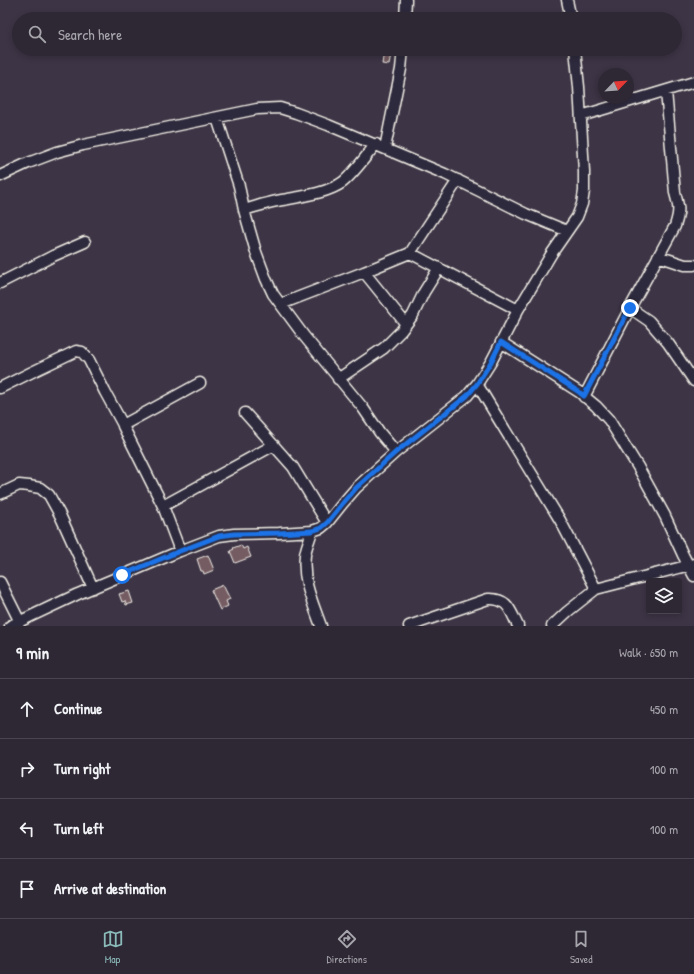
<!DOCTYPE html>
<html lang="en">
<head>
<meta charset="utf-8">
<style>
	:root { --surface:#2e2734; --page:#362f3c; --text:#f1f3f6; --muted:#a7a5ac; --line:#49444f; --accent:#8bbbb9 }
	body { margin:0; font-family:"Patrick Hand",sans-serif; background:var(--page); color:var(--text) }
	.controls { position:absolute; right:12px; bottom:12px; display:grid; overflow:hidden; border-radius:4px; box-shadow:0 2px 6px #0003 }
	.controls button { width:36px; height:36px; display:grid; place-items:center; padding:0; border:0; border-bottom:1px solid var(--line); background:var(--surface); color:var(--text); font:20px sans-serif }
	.compass { position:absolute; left:598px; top:68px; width:36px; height:36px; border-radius:50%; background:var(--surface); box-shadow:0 2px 6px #0003; rotate:65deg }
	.stop { position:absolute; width:12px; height:12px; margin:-9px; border:3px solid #1a73e8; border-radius:50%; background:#fff }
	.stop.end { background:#1a73e8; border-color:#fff; box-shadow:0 1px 4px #0008 }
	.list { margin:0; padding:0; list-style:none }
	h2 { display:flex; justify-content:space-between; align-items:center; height:52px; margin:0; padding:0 16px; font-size:17px }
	h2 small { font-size:13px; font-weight:400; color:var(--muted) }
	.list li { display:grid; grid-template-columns:26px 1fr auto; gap:12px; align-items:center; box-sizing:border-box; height:60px; padding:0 16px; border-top:1px solid var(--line) }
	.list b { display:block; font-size:15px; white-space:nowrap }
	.list em { font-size:13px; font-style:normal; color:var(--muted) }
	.icon { flex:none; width:22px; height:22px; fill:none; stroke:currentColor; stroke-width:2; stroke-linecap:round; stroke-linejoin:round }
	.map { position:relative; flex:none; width:694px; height:626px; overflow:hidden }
	.search { position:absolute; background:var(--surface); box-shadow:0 2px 6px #0003; left:12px; right:12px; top:12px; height:44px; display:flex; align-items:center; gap:10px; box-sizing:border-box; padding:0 14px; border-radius:22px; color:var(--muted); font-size:15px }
	.sheet { height:292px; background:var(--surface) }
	nav { display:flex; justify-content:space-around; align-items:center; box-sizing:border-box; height:56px; border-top:1px solid var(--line); background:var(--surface); font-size:11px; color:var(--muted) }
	nav a { display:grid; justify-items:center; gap:2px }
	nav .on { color:var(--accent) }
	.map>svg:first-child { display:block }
</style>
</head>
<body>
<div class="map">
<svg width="694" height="626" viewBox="0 0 694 626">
	<rect width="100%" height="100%" fill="#3d3445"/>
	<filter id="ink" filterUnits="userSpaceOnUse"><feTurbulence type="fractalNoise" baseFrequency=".025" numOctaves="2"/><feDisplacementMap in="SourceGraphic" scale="8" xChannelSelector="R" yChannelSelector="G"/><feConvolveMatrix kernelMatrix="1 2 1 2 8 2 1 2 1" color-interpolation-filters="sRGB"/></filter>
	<g filter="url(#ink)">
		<path fill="#745c64" stroke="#f4f1e8" d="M384 51 391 53 389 65 382 64Z
			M241 545 243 549 247 547 251 557 235 563 230 551 234 549 233 548Z
			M208 555 214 570 204 574 203 571H201L197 559Z
			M223 585 230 599 226 601 228 606 220 610 211 590Z
			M129 591 133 603 126 605 125 601 122 602 119 594Z"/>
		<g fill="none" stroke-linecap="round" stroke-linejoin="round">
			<g stroke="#f4f1e8" stroke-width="13">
				<path id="minor" d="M567 0 571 19
					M405 19 406 0
					M581 116 694 82
					M217 118 239 186 244 210 256 252 266 279 273 294 304 336 363 408 380 433 396 452
					M385 148 401 69 403 49
					M0 176 28 163 57 152 83 145 257 109 280 108 296 113 328 125 445 174 526 214 567 231
					M244 210C255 207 266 203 277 201 297 197 327 194 343 182 355 172 366 156 376 144
					M410 253 518 310
					M658 256 685 265H694
					M364 272 406 324
					M0 283 53 256 85 242
					M281 304 364 272 410 253 458 180
					M630 308 649 321 668 343 694 381
					M501 342 579 392 596 406 609 420 638 467 665 516 683 555 694 576
					M338 379 384 348 401 331 413 315 424 292 439 268
					M477 384 560 520 596 589
					M0 388 30 373 76 351 82 352 89 360 105 392 123 425
					M584 397 630 308 675 226C680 211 679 207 675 193L666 91
					M245 413 293 467 327 523
					M0 494 19 485 29 486 40 488 49 495 60 515 93 588
					M163 506 274 445
					M312 531C310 539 306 547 305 555 302 581 313 603 321 626
					M180 551 163 506 123 426V425L200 383
					M0 582 20 622
					M10 626 78 594 180 551 219 536 234 534 279 533 312 531 321 528 327 523 343 503 356 488 396 452 467 396 477 384 491 362 518 310 552 253 577 217 582 204 584 191V172L579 87 575 49
					M409 626 488 599C508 598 510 610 518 626
					M552 626 567 612 596 589 694 564"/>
			</g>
			<use href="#minor" stroke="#2f2a3d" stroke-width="10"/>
		</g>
	</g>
	<g fill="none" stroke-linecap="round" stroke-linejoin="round" filter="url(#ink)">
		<path stroke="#1a73e8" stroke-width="5" d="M122 575 180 551 219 536 234 534 279 533 312 531 321 528 327 523 343 503 356 488 396 452 467 396 477 384 491 362 501 342 579 392 584 396 630 308"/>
	</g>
</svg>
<div class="controls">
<button><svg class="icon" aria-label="layers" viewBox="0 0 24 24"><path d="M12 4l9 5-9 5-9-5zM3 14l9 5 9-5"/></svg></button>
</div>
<svg class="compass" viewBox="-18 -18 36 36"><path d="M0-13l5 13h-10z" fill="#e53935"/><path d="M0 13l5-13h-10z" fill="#a7a5ac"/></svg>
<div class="stop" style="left:122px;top:575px"></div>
<div class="stop end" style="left:630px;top:308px"></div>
<div class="search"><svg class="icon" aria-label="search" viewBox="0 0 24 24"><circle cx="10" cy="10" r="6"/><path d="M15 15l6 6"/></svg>Search here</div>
</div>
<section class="sheet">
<h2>9 min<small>Walk · 650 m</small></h2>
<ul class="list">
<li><svg class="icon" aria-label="ahead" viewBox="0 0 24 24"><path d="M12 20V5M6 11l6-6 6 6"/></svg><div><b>Continue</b></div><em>450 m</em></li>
<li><svg class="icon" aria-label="right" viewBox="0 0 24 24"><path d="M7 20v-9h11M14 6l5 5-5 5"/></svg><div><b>Turn right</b></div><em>100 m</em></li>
<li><svg class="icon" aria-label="left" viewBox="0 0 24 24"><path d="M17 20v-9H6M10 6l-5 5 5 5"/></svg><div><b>Turn left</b></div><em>100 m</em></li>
<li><svg class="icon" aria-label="arrive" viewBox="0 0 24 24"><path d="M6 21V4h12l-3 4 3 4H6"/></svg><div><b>Arrive at destination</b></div></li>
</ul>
</section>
<nav>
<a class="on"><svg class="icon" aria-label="map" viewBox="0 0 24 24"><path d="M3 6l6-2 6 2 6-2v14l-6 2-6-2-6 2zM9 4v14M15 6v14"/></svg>Map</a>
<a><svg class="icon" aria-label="directions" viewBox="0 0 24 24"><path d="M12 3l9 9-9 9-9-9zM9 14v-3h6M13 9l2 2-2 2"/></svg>Directions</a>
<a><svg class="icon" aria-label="saved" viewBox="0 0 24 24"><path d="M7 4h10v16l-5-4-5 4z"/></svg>Saved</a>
</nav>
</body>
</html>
